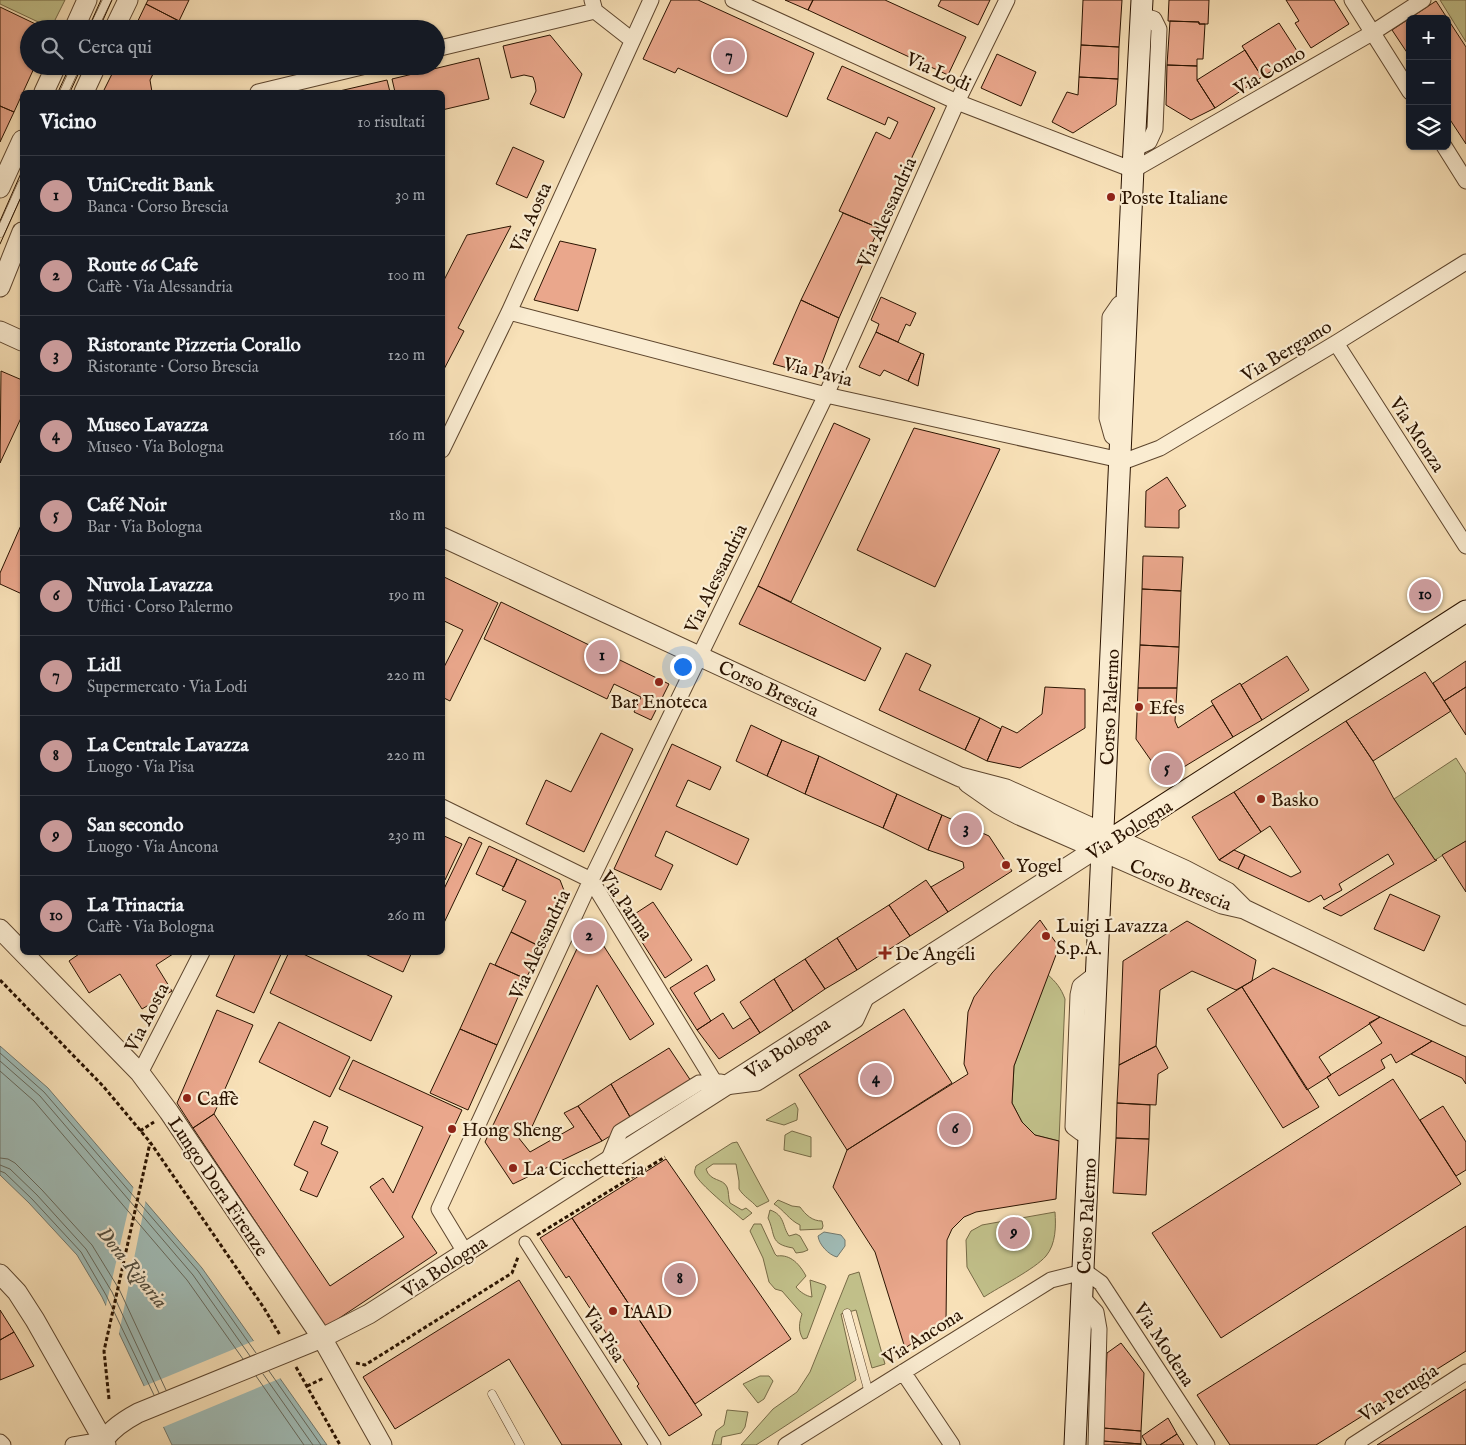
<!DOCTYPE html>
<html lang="it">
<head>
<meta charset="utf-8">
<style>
	:root { --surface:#171b24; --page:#20242c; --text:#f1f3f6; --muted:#9ea1a6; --line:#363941; --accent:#c59692 }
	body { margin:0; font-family:"IM FELL English",serif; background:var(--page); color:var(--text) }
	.controls { position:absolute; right:15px; top:15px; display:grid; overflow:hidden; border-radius:8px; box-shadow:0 1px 4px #0004 }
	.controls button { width:45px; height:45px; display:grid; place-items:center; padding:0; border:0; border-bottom:1px solid var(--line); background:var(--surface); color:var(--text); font:25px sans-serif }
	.you { position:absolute; left:682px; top:666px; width:18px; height:18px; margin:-12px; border:4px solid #fff; border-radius:50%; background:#1a73e8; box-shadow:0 0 0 8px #1a73e833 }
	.badge { display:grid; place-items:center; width:32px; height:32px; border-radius:50%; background:var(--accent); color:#111; font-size:16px; font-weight:700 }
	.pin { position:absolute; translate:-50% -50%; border:2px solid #fff; box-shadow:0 1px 5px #0006 }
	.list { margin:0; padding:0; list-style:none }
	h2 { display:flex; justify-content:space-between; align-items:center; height:65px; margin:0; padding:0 20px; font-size:21px }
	h2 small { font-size:16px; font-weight:400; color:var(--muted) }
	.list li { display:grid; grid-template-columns:32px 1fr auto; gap:15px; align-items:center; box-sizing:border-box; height:80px; padding:0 20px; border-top:1px solid var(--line) }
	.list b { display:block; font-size:19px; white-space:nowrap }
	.list p { margin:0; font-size:16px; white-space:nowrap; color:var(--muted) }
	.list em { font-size:16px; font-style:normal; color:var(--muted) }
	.icon { flex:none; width:28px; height:28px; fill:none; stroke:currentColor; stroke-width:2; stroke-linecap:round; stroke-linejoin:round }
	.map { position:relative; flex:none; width:1466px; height:1445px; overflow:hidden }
	.search { position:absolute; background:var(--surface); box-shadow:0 1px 4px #0004; left:20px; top:20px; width:425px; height:55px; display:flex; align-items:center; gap:12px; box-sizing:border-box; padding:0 18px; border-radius:28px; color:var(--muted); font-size:19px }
	.panel { position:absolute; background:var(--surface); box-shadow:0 1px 4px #0004; left:20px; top:90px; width:425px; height:865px; border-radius:8px }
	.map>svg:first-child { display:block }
</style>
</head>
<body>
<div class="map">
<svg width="1466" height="1445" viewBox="0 0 1466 1445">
	<rect width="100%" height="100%" fill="#f8e1b8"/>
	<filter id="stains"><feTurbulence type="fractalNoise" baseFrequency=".004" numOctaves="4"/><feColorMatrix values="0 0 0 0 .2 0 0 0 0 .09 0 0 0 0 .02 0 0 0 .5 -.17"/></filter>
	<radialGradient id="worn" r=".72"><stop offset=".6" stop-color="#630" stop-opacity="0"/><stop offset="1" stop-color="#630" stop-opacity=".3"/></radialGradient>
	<path fill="#c2c18b" stroke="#766a46" d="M0 0H65L51 28 0 4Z
		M1440 0H1466V42Z
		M1456 758 1466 774V841L1435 860 1394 799Z
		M1047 974C1056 982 1061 988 1065 999L1059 1141 1035 1135 1022 1122 1012 1103 1014 1066Z
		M795 1103 798 1109 797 1120 784 1125 766 1120Z
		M792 1131 811 1137V1157L784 1150 785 1135Z
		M737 1142 769 1201 757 1207C751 1200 744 1197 739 1189V1181L736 1164H713L706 1169C710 1182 723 1178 727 1187 729 1191 728 1198 730 1203L742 1210 746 1208 752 1213 743 1220C733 1211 699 1184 695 1174 694 1171 695 1170 696 1166L732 1143Z
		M778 1200 792 1206 800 1207C806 1215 812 1221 822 1221L823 1226 822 1229 800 1230V1225C789 1220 784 1210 774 1204Z
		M770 1210C785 1215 782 1226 789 1236L796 1234 800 1236 808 1250 803 1252 796 1253 793 1248C769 1244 776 1235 768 1218Z
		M1055 1212C1056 1226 1056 1244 1046 1256 1035 1269 999 1287 984 1297L967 1267 966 1240 971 1231 982 1225Z
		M754 1224H761L775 1254 777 1256C791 1254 800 1265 806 1276L796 1287C800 1292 806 1296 812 1297L810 1280 825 1285 826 1287 807 1338 803 1339C798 1331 799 1323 802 1314L782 1291 775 1289 769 1282 763 1258 750 1231Z
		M859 1272 885 1364 872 1368 856 1310 841 1314 856 1380 756 1445H741L773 1409 797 1392 810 1372 849 1275Z
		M760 1376H769L773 1381 764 1399 758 1403 743 1384Z
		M727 1410 748 1412 745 1427 741 1433 722 1437 721 1445H712L716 1431 724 1425Z"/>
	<path fill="#a0bcb7" stroke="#71786e" d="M0 1046 48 1088 202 1268 327 1445H172L102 1297 77 1255 29 1203 0 1175Z
		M824 1232 841 1235 845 1240V1246L837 1257C829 1255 819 1245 818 1236Z"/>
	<path fill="#f8e1b8" d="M134 1185 146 1199 118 1338 105 1310Z
		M256 1340 281 1378 161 1428 142 1387Z"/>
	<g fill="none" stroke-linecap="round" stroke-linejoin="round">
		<path stroke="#65685c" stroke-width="1" d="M0 1053 44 1092 198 1271 256 1353
			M0 1061 40 1096 193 1275 250 1356
			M0 1071 34 1101 187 1280 243 1359
			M0 1158 8 1159 15 1163 42 1190 92 1245 119 1289 166 1390
			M0 1165 10 1169 37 1195 86 1249 112 1292 159 1393
			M0 1171 5 1173 32 1199 81 1252 106 1295 154 1395
			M269 1371 321 1445
			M263 1374 313 1445
			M256 1376 304 1445"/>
	</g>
	<path fill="#eaa78c" stroke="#2a1300" d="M148 0H189L179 21 146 4Z
		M671 0H698L814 53 787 117 678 68 675 73 643 59Z
		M785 0H813L808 10Z
		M813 0H885L966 37 948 75 808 10Z
		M941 0H990L978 25 938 6Z
		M1083 0H1122L1119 47 1081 45Z
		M1169 0H1209L1208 24H1199V22L1168 21Z
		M1286 0H1334L1349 24 1311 48 1295 23 1299 21Z
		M1436 1 1466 47V144L1447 115V19H1410V57L1392 30Z
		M146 4 179 21 175 29H134Z
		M0 7 46 29H29V66H35L14 112 0 106Z
		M1170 21 1199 22V24H1205L1203 59H1197V66L1167 65Z
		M1279 23 1299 54 1262 77 1242 46Z
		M550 35 582 74 564 118 530 104 536 91 535 83 533 77 524 75 511 78 503 46Z
		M1081 45 1119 47 1118 79 1079 77Z
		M1245 50 1262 77 1215 108 1197 80Z
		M997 54 1036 72 1021 106 981 88Z
		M479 58 489 99 442 110V92H395L392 79Z
		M1167 65 1197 66V80L1215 108 1191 120 1166 105Z
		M116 66H157L150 80 152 92H103Z
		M842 66 935 108 879 228 839 211 876 132 890 139 898 122 888 117 885 125 827 99Z
		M1079 77 1118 79 1116 105 1073 133 1052 122 1067 92 1078 95Z
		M387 80 390 92H335Z
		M0 106 14 112 0 142Z
		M513 147 544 161 527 198 496 184Z
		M843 213 879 228 839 318 801 300Z
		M511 226 458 328 464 331 442 373V284L467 235Z
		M560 241 596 249 578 311 534 300Z
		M881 297 916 313 910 326 906 324 898 342 876 332 879 324 871 320Z
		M801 300 839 318 817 376 773 364Z
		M876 332 921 353 908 381 884 370 880 376 859 367Z
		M921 353 924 354 918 386 908 381Z
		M1 371 22 380V419L21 418 0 463Z
		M834 423 870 439 791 602 758 586Z
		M914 428 1000 449 935 587 857 550Z
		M1167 477 1186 506 1179 510V528L1145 527 1146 491Z
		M22 523V594L0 584V573Z
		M1143 556 1183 557 1181 591 1142 589Z
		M442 576 498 603 450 701 442 697V671L463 630 442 620Z
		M758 586 881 648 865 681 739 624Z
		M1142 589 1181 591 1179 647 1140 645Z
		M501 602 669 684 651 720 634 712 641 697 614 684 607 699 484 639Z
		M1140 645 1179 647 1177 688H1138Z
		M906 653 931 665 919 690 980 718 965 750 879 710Z
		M1287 656 1309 690 1262 720 1241 685Z
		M1466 661V687L1444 701 1433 683Z
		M1425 672 1451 711 1373 761 1346 721Z
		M1240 683 1262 720 1233 737 1211 701Z
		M1045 687 1085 689V728L1020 768 987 761 1002 726 1017 733 1042 714Z
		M1466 687V735L1444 701Z
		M1138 688H1177L1175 721 1178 728 1213 705 1233 737 1164 779 1136 739Z
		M980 718 1001 729 987 761 965 750Z
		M1346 721 1373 761 1394 799 1435 860H1437L1341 916 1323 908 1394 864 1388 854 1339 884 1342 890 1324 900 1321 895 1309 902 1238 869 1245 855 1291 877 1301 872 1270 826 1261 832 1234 792Z
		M751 725 782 740 767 776 736 761Z
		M601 733 633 749 584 852 526 824 546 780 571 792Z
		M782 740 819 756 805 794 767 776Z
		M672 744 721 767 710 790 688 780 676 806 749 839 737 865 666 831 655 856 673 865 661 890 614 869Z
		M819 756 897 794 883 828 805 794Z
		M1234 792 1261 832 1219 860 1192 817Z
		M897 794 942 815 928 850 883 828Z
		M942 815 989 836 1012 871 948 912 931 887 964 868 963 862 928 850Z
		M442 835 462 844 445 880 442 879Z
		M469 837 482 843 442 927V893Z
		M1466 841V892L1442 855Z
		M489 846 517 859 504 887 476 874Z
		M1234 850 1245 855 1238 869 1219 860Z
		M517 859 560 880 565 893 541 947 511 932 526 901 502 890Z
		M926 880 948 912 910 936 889 905Z
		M1390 894 1440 916 1424 951 1374 929Z
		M653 902 692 960 665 978 627 919Z
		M889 905 910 936 857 970 837 938Z
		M1040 920 1059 947 1014 1066 1012 1103 1022 1122 1035 1135 1059 1141 1056 1199 976 1212 964 1217 952 1229 947 1240 946 1321 905 1348 875 1252 833 1187 847 1150 968 1074 964 1064 968 1012 974 997 992 973Z
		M1187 921 1256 960 1252 981 1236 990 1192 971 1160 990 1156 1046 1119 1065 1123 961Z
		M511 932 541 947 526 979 495 965Z
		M584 934H596L654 1024 630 1040 597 985 530 1131 519 1124 514 1132 530 1152 574 1127 564 1113 578 1106 602 1141 513 1184 485 1142Z
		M837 938 857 970 825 989 805 959Z
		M82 952H176L156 965 172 991 142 1009 120 974 89 993 69 961Z
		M236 952H282L254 1013 216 996Z
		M289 952H299L392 996 371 1041 270 993Z
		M361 952H412L403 972Z
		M805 959 825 989 793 1011 774 979Z
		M490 963 526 979 497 1045 460 1029Z
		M707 965 715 980 694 993 711 1021 697 1030 670 988Z
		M1273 968 1380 1017 1319 1057 1331 1075 1307 1090 1242 987Z
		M774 979 793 1011 760 1033 740 1002Z
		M1242 987 1319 1107 1283 1128 1207 1009Z
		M904 1009 952 1083 847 1150 799 1075Z
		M217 1010 253 1025 214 1114 193 1128 177 1103Z
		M723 1013 733 1029 750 1018 760 1033 719 1059 697 1030Z
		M1380 1017 1432 1041 1396 1063 1391 1054 1381 1060 1385 1068 1339 1096 1327 1077 1382 1043 1369 1023Z
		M279 1022 350 1057 330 1097 259 1062Z
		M460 1029 497 1045 468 1110 430 1093Z
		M1432 1041 1466 1057V1084L1462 1078 1411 1054Z
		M1156 1046 1168 1068 1158 1074 1156 1105 1117 1103 1119 1065Z
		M669 1048 693 1084 633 1122 611 1084Z
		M353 1060 462 1110 412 1217 437 1253 326 1327 193 1128 214 1114 330 1286 404 1237 370 1187 383 1178 393 1193 423 1127 339 1089Z
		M1393 1079 1461 1184 1221 1338 1152 1233Z
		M611 1084 633 1122 602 1141 578 1106Z
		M1117 1103 1150 1105 1149 1139 1116 1138Z
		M1443 1106 1466 1142V1170L1456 1176 1420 1120Z
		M314 1121 328 1127 321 1144 338 1152 317 1197 300 1190 308 1172 294 1165Z
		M1116 1138 1149 1139 1146 1195 1113 1193Z
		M666 1159 791 1339 695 1404 572 1218Z
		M572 1218 702 1415 669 1436 637 1386 639 1384 569 1276 566 1278 540 1238Z
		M1466 1226V1351L1316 1445H1230L1197 1395Z
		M519 1280 622 1445H562L509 1359 395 1429 363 1377Z
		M0 1310 14 1332 0 1340Z
		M14 1332 34 1366 0 1380V1340Z
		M1121 1343 1144 1373 1141 1431 1103 1428 1107 1353Z
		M1466 1389V1445H1377Z
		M1168 1418 1177 1434 1160 1445H1147L1142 1436Z
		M1103 1428 1141 1431V1444L1103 1441Z
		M1177 1434 1184 1445H1160Z
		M1103 1441 1141 1444V1445H1103Z"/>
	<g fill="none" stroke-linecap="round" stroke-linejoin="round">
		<g stroke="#5e462e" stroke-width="9">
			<path id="service" d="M93 29 107 0
				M64 92 76 66
				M0 233 22 184
				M847 1313 869 1393
				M492 1394 520 1445"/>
		</g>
		<g stroke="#5e462e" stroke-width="13">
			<path id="pedestrian" d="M525 1242 655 1445"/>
		</g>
		<g stroke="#5e462e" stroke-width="17">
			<path id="minor" d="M592 0 595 11 632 40
				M733 0 957 102 1128 168H1137L1372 33 1423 0
				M1352 0 1410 92
				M436 49 595 11
				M258 92 366 66
				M1444 146 1466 181
				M1134 149 1149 142 1155 129 1159 29 1154 19 1141 15
				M509 312 826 395 1125 461 1160 448 1336 343 1466 262
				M1336 343 1466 546
				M1121 443 1112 436 1107 418 1110 317 1119 304 1127 303
				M442 450 509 312 651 0
				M442 807 591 880 720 1091
				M140 1073 202 952
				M725 1087 757 1083 856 1020 867 996
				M1090 1135 1081 1133 1073 1127 1078 995 1080 986 1098 972
				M608 1161 620 1132 699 1083 721 1082
				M465 1252 439 1209 591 880 826 395 957 102 1007 0
				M1082 1297 1096 1312 1099 1329 1096 1445
				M903 1372 952 1445
				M0 1442 3 1445
				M73 1445 103 1440
				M786 1445 1051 1280 1083 1272 1087 1273 1101 1283 1207 1445
				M1353 1445 1466 1372"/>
		</g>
		<g stroke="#5e462e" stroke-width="21">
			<path id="tertiary" d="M74 29 87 0
				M114 29 128 0
				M44 92 56 66
				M84 92 96 66
				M0 188 22 140
				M0 287 22 232
				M0 331 22 341
				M442 537 960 777 1006 789 1185 870 1227 892 1244 909
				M968 783 998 804 1019 815 1222 904 1244 909 1466 1016
				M0 929 140 1073 169 1112 322 1338 382 1445
				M0 1274 17 1292 35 1320 106 1445
				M101 1445C108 1431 125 1420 138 1413L322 1338 369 1314 1102 845"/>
		</g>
		<g stroke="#2a1300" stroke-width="23">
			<path id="secondary" d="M1102 845 1466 611
				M1075 1445 1133 168 1142 0"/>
		</g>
		<path stroke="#2a1300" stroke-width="3" stroke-dasharray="4 2.5" stroke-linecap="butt" d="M0 980 103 1086 150 1142 264 1308 280 1335
			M140 1131 154 1122
			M537 1235 665 1157
			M356 1363 365 1365 512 1273 518 1257
			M296 1367 340 1445
			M307 1386 324 1378
			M109 1399 104 1351 150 1143"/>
		<use href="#service" stroke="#faecd1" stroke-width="8"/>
		<use href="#pedestrian" stroke="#faecd1" stroke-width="11"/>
		<use href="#minor" stroke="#faecd1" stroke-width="15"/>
		<use href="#tertiary" stroke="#faecd1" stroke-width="19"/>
		<use href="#secondary" stroke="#faecd1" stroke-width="21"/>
		<path stroke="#2a1300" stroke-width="1" d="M88 29 101 0
			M99 29 112 0
			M58 92 70 66
			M70 92 82 66
			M0 221 22 171
			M0 244 22 195"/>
	</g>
	<g fill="#8f2418" stroke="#faecd1" stroke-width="2">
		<circle cx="1111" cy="197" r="5"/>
		<circle cx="659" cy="682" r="5"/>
		<circle cx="1139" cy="707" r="5"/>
		<circle cx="1261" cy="799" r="5"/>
		<circle cx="1006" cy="865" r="5"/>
		<circle cx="1046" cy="936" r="5"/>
		<path d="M882.5 945.5h5v5h5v5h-5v5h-5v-5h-5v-5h5z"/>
		<circle cx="187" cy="1098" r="5"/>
		<circle cx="452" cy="1129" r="5"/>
		<circle cx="513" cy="1168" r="5"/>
		<circle cx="613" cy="1311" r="5"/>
	</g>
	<g text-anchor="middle" stroke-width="4.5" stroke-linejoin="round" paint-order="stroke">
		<g font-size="19" fill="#2a1300" stroke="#faecd1">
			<text transform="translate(1269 70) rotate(-30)" y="7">Via Como</text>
			<text transform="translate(939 71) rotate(24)" y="7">Via Lodi</text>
			<text transform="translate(886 212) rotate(-66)" y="7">Via Alessandria</text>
			<text transform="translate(530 217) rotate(-66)" y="7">Via Aosta</text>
			<text transform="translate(1286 350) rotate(-31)" y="7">Via Bergamo</text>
			<text transform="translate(818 371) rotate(14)" y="7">Via Pavia</text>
			<text transform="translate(1418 434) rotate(57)" y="7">Via Monza</text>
			<text transform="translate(715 578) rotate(-64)" y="7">Via Alessandria</text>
			<text transform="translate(769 688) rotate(25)" y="7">Corso Brescia</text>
			<text transform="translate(1109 707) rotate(-87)" y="7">Corso Palermo</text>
			<text transform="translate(1129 829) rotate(-32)" y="7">Via Bologna</text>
			<text transform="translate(1181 884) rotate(22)" y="7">Corso Brescia</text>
			<text transform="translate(627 905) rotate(56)" y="7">Via Parma</text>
			<text transform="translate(539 944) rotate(-65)" y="7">Via Alessandria</text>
			<text transform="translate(146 1017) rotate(-63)" y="7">Via Aosta</text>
			<text transform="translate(787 1047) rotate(-33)" y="7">Via Bologna</text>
			<text transform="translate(219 1186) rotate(56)" y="7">Lungo Dora Firenze</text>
			<text transform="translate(1086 1216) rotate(-87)" y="7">Corso Palermo</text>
			<text transform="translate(444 1266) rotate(-33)" y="7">Via Bologna</text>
			<text transform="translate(605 1334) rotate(57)" y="7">Via Pisa</text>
			<text transform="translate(922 1336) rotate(-32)" y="7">Via Ancona</text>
			<text transform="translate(1165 1344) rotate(57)" y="7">Via Modena</text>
			<text transform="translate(1398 1392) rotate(-33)" y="7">Via Perugia</text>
		</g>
		<g font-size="19" fill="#2a1300" stroke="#faecd1" text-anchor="start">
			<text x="1121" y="204">Poste Italiane</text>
			<text x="659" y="708" text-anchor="middle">Bar Enoteca</text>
			<text x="1149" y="714">Efes</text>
			<text x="1271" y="806">Basko</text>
			<text x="1016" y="872">Yogel</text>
			<text x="1056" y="932">Luigi Lavazza<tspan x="1056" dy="22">S.p.A.</tspan></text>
			<text x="895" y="960">De Angeli</text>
			<text x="197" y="1105">Caffè</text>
			<text x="462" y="1136">Hong Sheng</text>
			<text x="523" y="1175">La Cicchetteria</text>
			<text x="623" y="1318">IAAD</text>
		</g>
		<g font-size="20" font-style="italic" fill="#534e40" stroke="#faecd1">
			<text transform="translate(133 1267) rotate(51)" y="7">Dora Riparia</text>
		</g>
	</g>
	<rect width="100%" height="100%" filter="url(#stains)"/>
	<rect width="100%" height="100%" fill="url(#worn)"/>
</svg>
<div class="controls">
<button>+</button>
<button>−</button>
<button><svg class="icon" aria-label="layers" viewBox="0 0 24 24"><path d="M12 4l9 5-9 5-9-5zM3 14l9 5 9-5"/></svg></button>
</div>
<div class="you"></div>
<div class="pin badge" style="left:602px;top:656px">1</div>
<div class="pin badge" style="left:589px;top:936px">2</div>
<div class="pin badge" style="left:966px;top:829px">3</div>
<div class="pin badge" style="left:876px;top:1079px">4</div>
<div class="pin badge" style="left:1167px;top:769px">5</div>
<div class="pin badge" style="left:955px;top:1129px">6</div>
<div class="pin badge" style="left:729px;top:56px">7</div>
<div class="pin badge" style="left:680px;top:1279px">8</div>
<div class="pin badge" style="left:1014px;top:1233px">9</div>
<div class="pin badge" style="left:1425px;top:595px">10</div>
<div class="search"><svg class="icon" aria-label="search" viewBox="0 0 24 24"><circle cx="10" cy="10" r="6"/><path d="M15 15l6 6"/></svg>Cerca qui</div>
<section class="panel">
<h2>Vicino<small>10 risultati</small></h2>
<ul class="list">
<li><span class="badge">1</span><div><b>UniCredit Bank</b><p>Banca · Corso Brescia</p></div><em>30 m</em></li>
<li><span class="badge">2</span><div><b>Route 66 Cafe</b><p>Caffè · Via Alessandria</p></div><em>100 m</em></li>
<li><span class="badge">3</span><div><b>Ristorante Pizzeria Corallo</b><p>Ristorante · Corso Brescia</p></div><em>120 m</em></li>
<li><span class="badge">4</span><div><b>Museo Lavazza</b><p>Museo · Via Bologna</p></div><em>160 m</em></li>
<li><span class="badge">5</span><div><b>Café Noir</b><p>Bar · Via Bologna</p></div><em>180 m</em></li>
<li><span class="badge">6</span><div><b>Nuvola Lavazza</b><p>Uffici · Corso Palermo</p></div><em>190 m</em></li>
<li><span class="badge">7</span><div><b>Lidl</b><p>Supermercato · Via Lodi</p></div><em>220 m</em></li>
<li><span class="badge">8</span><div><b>La Centrale Lavazza</b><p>Luogo · Via Pisa</p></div><em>220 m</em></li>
<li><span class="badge">9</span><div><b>San secondo</b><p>Luogo · Via Ancona</p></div><em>230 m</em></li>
<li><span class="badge">10</span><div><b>La Trinacria</b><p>Caffè · Via Bologna</p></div><em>260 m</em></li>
</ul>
</section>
</div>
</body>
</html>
